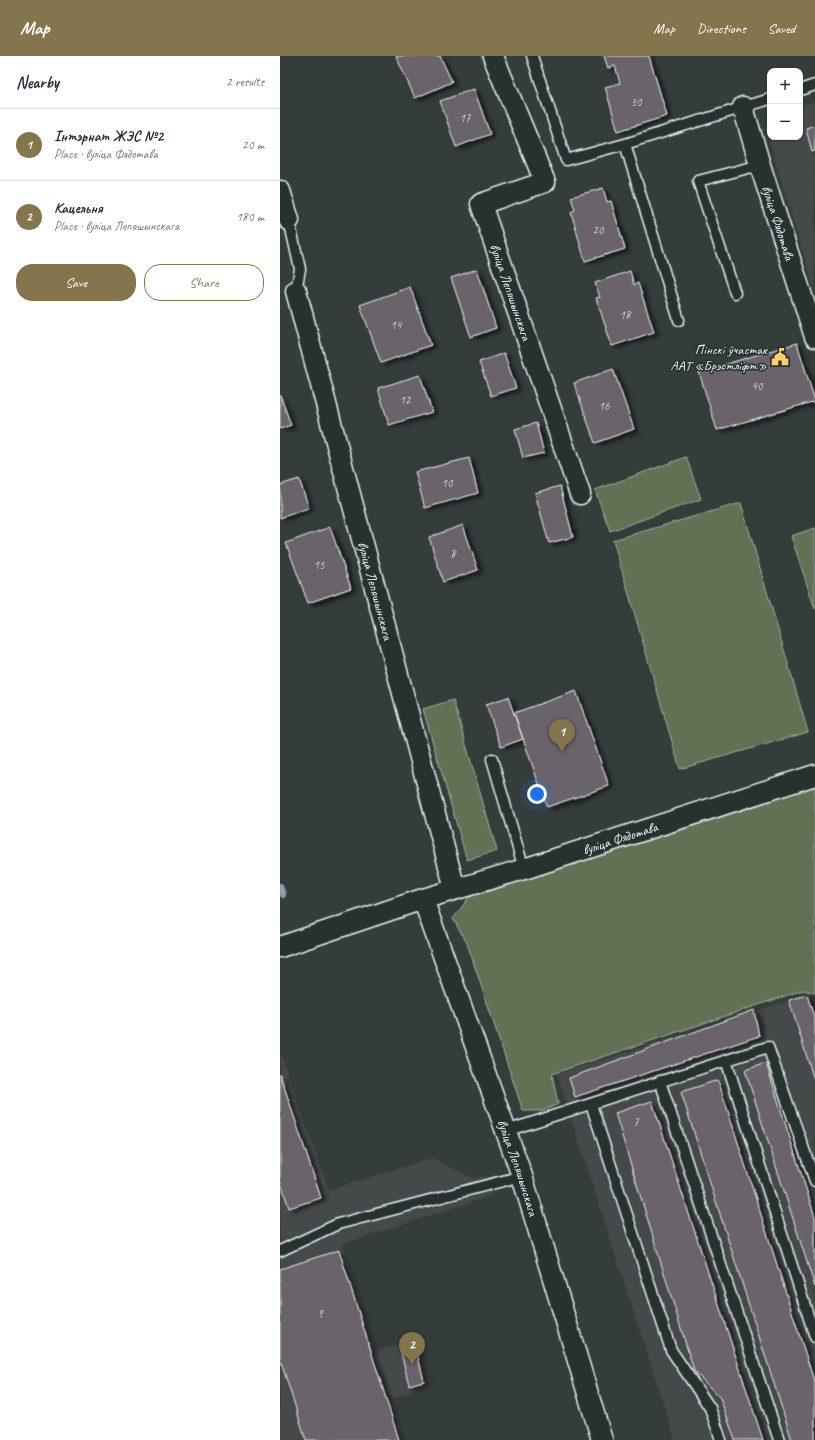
<!DOCTYPE html>
<html lang="en">
<head>
<meta charset="utf-8">
<style>
	:root { --surface:#fff; --page:#f2f2f3; --text:#1f2937; --muted:#747a83; --line:#e0e1e3; --accent:#84754c }
	body { margin:0; font-family:Caveat,sans-serif; background:var(--page); color:var(--text) }
	.controls { position:absolute; right:12px; top:12px; display:grid; overflow:hidden; border-radius:8px; box-shadow:0 1px 3px #0004 }
	.controls button { width:36px; height:36px; display:grid; place-items:center; padding:0; border:0; border-bottom:1px solid var(--line); background:var(--surface); color:var(--text); font:20px sans-serif }
	.you { position:absolute; left:257px; top:738px; width:14px; height:14px; margin:-10px; border:3px solid #fff; border-radius:50%; background:#1a73e8; box-shadow:0 0 0 6px #1a73e833 }
	.badge { display:grid; place-items:center; width:26px; height:26px; border-radius:50%; background:var(--accent); color:#fff; font-size:13px; font-weight:700 }
	.pin { position:absolute; translate:-50% -33px; filter:drop-shadow(0 1px 2px #0008) }
	.pin::after { content:''; position:absolute; top:21px; width:14px; height:12px; background:inherit; clip-path:polygon(0 0,100% 0,50% 100%) }
	.list { margin:0; padding:0; list-style:none }
	h2 { display:flex; justify-content:space-between; align-items:center; height:52px; margin:0; padding:0 16px; font-size:17px }
	h2 small { font-size:13px; font-weight:400; color:var(--muted) }
	.list li { display:grid; grid-template-columns:26px 1fr auto; gap:12px; align-items:center; box-sizing:border-box; height:72px; padding:0 16px; border-top:1px solid var(--line) }
	.list b { display:block; font-size:15px; white-space:nowrap }
	.list p { margin:0; font-size:13px; white-space:nowrap; color:var(--muted) }
	.list em { font-size:13px; font-style:normal; color:var(--muted) }
	.actions { display:flex; gap:8px; padding:12px 16px }
	.actions a { flex:1; padding:9px 0; border:1px solid var(--accent); border-radius:16px; text-align:center; font-size:14px; color:var(--accent) }
	.actions .main { background:var(--accent); color:#fff }
	.map { position:relative; flex:none; width:535px; height:1384px; overflow:hidden }
	header { display:flex; align-items:center; gap:24px; box-sizing:border-box; height:56px; padding:0 20px; background:var(--accent); color:#fff }
	header strong { font-size:19px }
	nav { display:flex; gap:22px; margin-inline-start:auto; font-size:14px }
	main { display:flex }
	aside { flex:1; background:var(--surface) }
	.map>svg:first-child { display:block }
</style>
</head>
<body>
<header>
<strong>Map</strong>
<nav><a>Map</a><a>Directions</a><a>Saved</a></nav>
</header>
<main>
<aside>
<h2>Nearby<small>2 results</small></h2>
<ul class="list">
<li><span class="badge">1</span><div><b>Інтэрнат ЖЭС №2</b><p>Place · вуліца Фядотава</p></div><em>20 m</em></li>
<li><span class="badge">2</span><div><b>Кацельня</b><p>Place · вуліца Лепяшынскага</p></div><em>180 m</em></li>
</ul>
<div class="actions"><a class="main">Save</a><a>Share</a></div>
</aside>
<div class="map">
<svg width="535" height="1384" viewBox="0 0 535 1384">
	<defs>
		<filter id="shadow"><feDropShadow dx="4.5" dy="2.5" stdDeviation="2" flood-color="#0009"/></filter>
	</defs>
	<rect width="100%" height="100%" fill="#343d3a"/>
	<filter id="ink" filterUnits="userSpaceOnUse"><feTurbulence type="fractalNoise" baseFrequency=".025" numOctaves="2"/><feDisplacementMap in="SourceGraphic" scale="8" xChannelSelector="R" yChannelSelector="G"/><feConvolveMatrix kernelMatrix="1 2 1 2 8 2 1 2 1" color-interpolation-filters="sRGB"/></filter>
	<g filter="url(#ink)">
		<path fill="#444849" d="M535 45V236L485 71 490 63V81H520V49Z
			M527 939 535 964V1384H395L277 1018Z
			M0 996 49 1134 152 1102 193 1122 207 1119 213 1139 63 1188 95 1295 138 1283 149 1327 112 1343 124 1384H0Z"/>
		<path fill="#627052" stroke="#a5b0a5" d="M406 401 421 443 330 475 315 434Z
			M461 447 528 676 400 713 333 484Z
			M535 472V553L511 480Z
			M173 644 217 795 187 804 143 653Z
			M535 729V937L523 934 272 1018 278 1048 263 1055H243L187 887 173 863 190 840Z"/>
		<g fill="none" stroke-linecap="round" stroke-linejoin="round">
			<path stroke="#8ca1a9" stroke-width="6" d="M0 830 3 839"/>
		</g>
		<path fill="#6b636c" stroke="#e8f1f8" filter="url(#shadow)" d="M116 0H160L172 26 135 42Z
			M324 0H369L387 60 338 75 325 31 340 27 335 10 328 12Z
			M194 33 210 78 176 91 160 45Z
			M535 69V95L532 96 526 72Z
			M323 132 327 146 331 145 345 193 305 205 291 156 295 154 291 141Z
			M197 213 216 272 191 281 171 222Z
			M350 215 354 229 358 227 374 276 332 290 316 242 320 241 315 227Z
			M130 231 151 289 101 307 80 249Z
			M517 287 535 345 437 374 419 316Z
			M224 297 236 332 211 340 199 306Z
			M333 313 354 373 315 387 294 327Z
			M140 319 152 356 109 369 98 332Z
			M0 339 11 369 0 373Z
			M256 367 264 397 243 402 235 373Z
			M189 402 198 437 145 452 135 416Z
			M19 423 29 452 0 462V429Z
			M280 430 293 481 269 487 255 437Z
			M183 469 198 514 163 526 149 481Z
			M50 471 71 532 28 547 6 487Z
			M296 635 329 730 267 751 234 657Z
			M228 641 243 683 221 691 206 648Z
			M527 939 535 964V1027L509 944Z
			M474 954 479 980 295 1041 289 1022Z
			M486 1007 535 1161V1231L465 1014Z
			M0 1018 41 1142 9 1152 0 1124Z
			M438 1024 535 1328V1384H512L401 1036Z
			M372 1045 483 1384H455L440 1342 414 1315 335 1057Z
			M59 1194 119 1384H26L0 1303V1213Z
			M135 1289 144 1325 129 1329 120 1293Z"/>
		<g fill="none" stroke-linecap="round" stroke-linejoin="round">
			<g stroke="#e8f1f8" stroke-width="13">
				<path id="lane" d="M252 0 286 104 345 88 490 43
					M520 34 535 29
					M345 88 399 264
					M9 164 20 213 16 235
					M455 237 418 125 480 109
					M212 703 244 813
					M446 1004 535 1281
					M380 1025 499 1384
					M311 1048 391 1294 430 1352 441 1384
					M226 1075 488 991 535 1125
					M0 1195 58 1168 242 1120"/>
			</g>
			<g stroke="#e8f1f8" stroke-width="23">
				<g id="street">
					<path id="s1" d="M213 0 265 126 201 148 300 438"/>
					<path id="s2" d="M463 51 480 109 535 281"/>
					<path d="M0 135 9 164"/>
					<path id="s3" d="M16 235 175 833"/>
					<path id="s4" d="M143 843 242 1120 322 1384"/>
					<path id="s5" d="M0 891 143 843 244 813 535 719"/>
				</g>
			</g>
			<use href="#lane" stroke="#26332d" stroke-width="10"/>
			<use href="#street" stroke="#26332d" stroke-width="20"/>
		</g>
	</g>
	<defs>
		<g id="civic-bare" transform="scale(1.38)"><path d="M-.6-6.5H3V-4.5H.6V-3L4-1V1h2V6H-6V1h2V-1L-.6-3ZM-1.2 2.5V6h2.4V2.5Z" fill="#ffd166" stroke="#26332d" stroke-width="2.5" paint-order="stroke"/></g>
	</defs>
	<g fill-rule="evenodd">
		<use href="#civic-bare" x="500" y="301"/>
	</g>
	<g text-anchor="middle" stroke-width="3" stroke-linejoin="round" paint-order="stroke">
		<g font-size="12" fill="#c9ced5">
			<text x="356" y="50">30</text>
			<text x="185" y="66">17</text>
			<text x="318" y="178">20</text>
			<text x="345" y="263">18</text>
			<text x="116" y="273">14</text>
			<text x="477" y="334">40</text>
			<text x="125" y="348">12</text>
			<text x="324" y="354">16</text>
			<text x="167" y="431">10</text>
			<text x="173" y="502">8</text>
			<text x="39" y="513">15</text>
			<text x="356" y="1070">7</text>
			<text x="40" y="1262">9</text>
		</g>
		<g font-size="14" fill="#e8f1f8" stroke="#26332d">
			<text dy="5" stroke="none"><textPath href="#s2" startOffset="121">вуліца Фядотава</textPath></text>
			<text dy="5" stroke="none"><textPath href="#s1" startOffset="297">вуліца Лепяшынскага</textPath></text>
			<text dy="5" stroke="none"><textPath href="#s3" startOffset="310">вуліца Лепяшынскага</textPath></text>
			<text dy="5" stroke="none"><textPath href="#s5" startOffset="357">вуліца Фядотава</textPath></text>
			<text dy="5" stroke="none"><textPath href="#s4" startOffset="285">вуліца Лепяшынскага</textPath></text>
		</g>
		<g font-size="14" fill="#e8f1f8" stroke="#26332d" text-anchor="end">
			<text x="487" y="298">Пінскі ўчастак<tspan x="487" dy="16">ААТ «Брэстліфт»</tspan></text>
		</g>
	</g>
</svg>
<div class="controls">
<button>+</button>
<button>−</button>
</div>
<div class="you"></div>
<div class="pin badge" style="left:282px;top:696px">1</div>
<div class="pin badge" style="left:132px;top:1309px">2</div>
</div>
</main>
</body>
</html>
